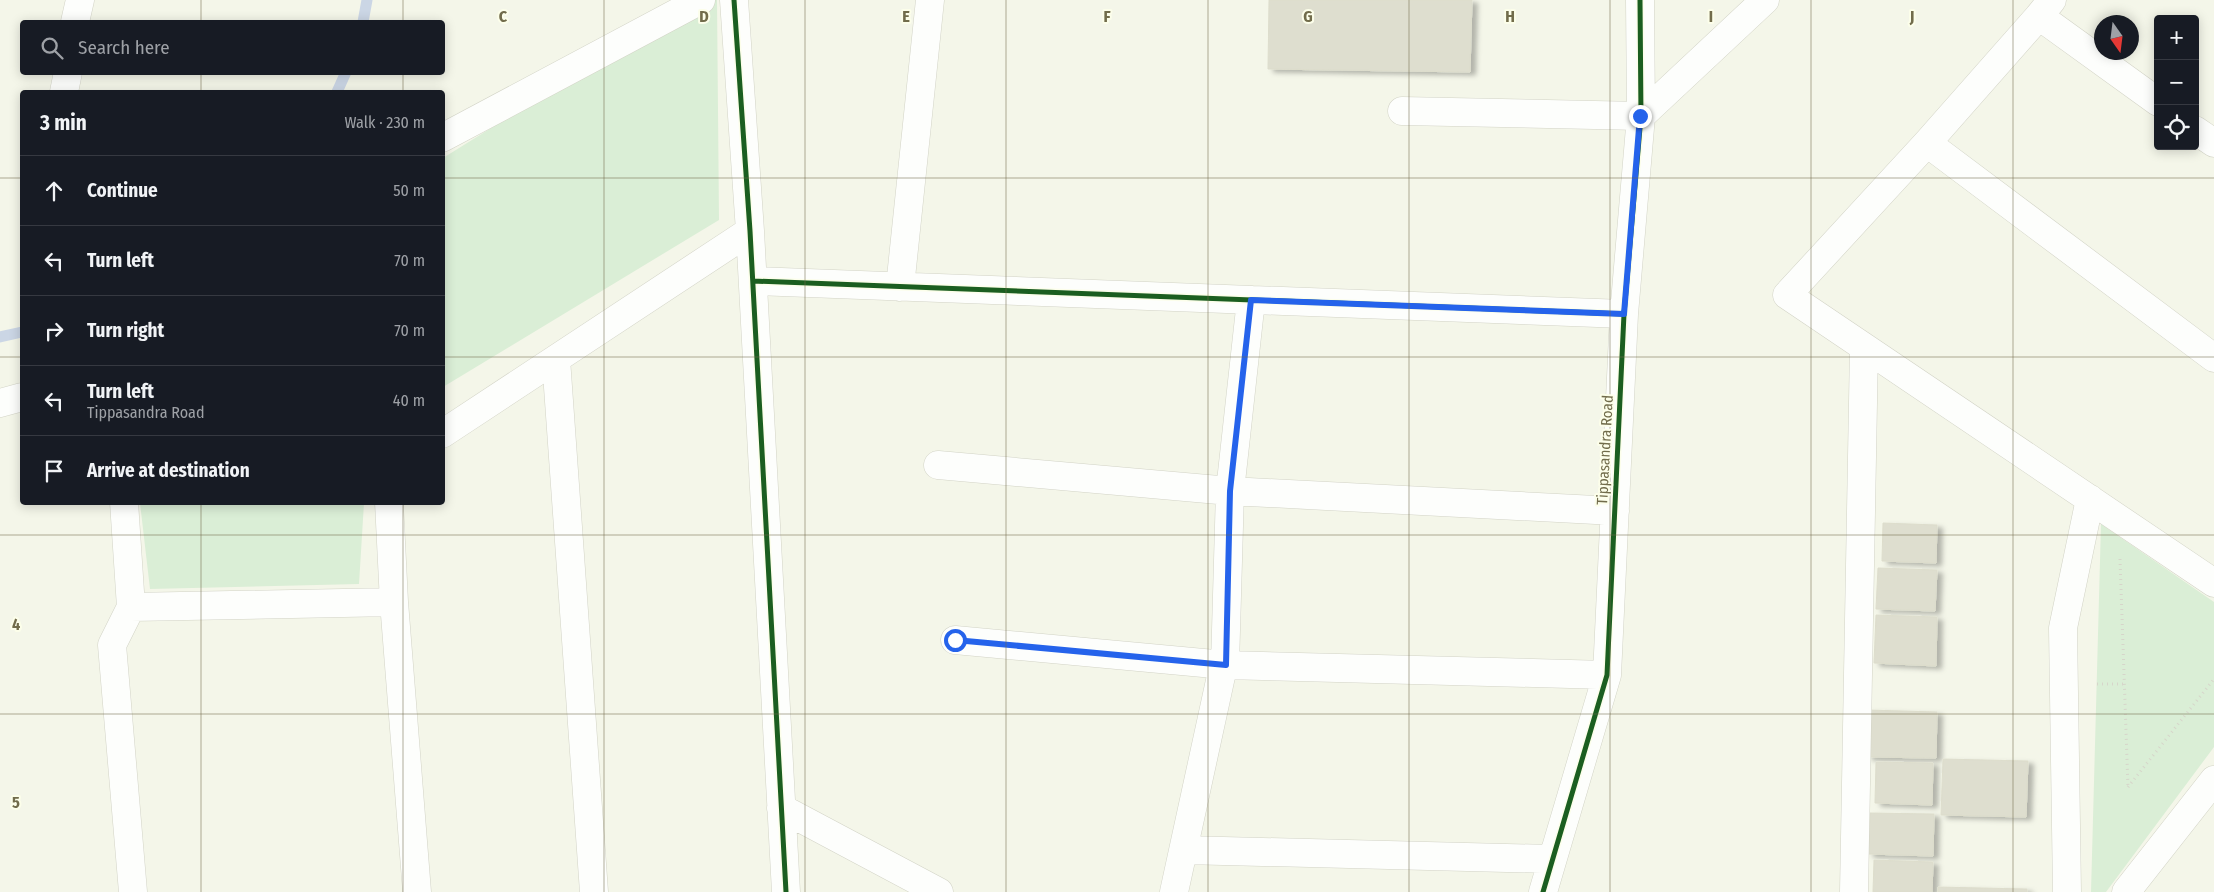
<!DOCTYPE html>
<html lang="en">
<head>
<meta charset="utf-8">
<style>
	:root { --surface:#171b24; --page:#20242c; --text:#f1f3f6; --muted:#9ea1a6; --line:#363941 }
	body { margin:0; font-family:"Fira Sans Condensed",sans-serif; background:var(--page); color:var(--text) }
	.controls { position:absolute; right:15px; top:15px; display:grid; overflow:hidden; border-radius:5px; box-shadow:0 2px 12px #0003 }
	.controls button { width:45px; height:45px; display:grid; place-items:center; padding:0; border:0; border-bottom:1px solid var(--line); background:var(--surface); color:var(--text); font:25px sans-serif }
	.compass { position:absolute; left:2094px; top:15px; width:45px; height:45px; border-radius:50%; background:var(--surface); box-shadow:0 2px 12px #0003; rotate:166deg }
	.stop { position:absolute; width:15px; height:15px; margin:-11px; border:4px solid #2563eb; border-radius:50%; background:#fff }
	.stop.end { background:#2563eb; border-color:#fff; box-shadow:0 1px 5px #0008 }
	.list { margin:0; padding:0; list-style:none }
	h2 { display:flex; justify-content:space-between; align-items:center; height:65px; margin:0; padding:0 20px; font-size:21px }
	h2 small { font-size:16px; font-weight:400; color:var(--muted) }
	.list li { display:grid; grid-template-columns:32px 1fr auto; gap:15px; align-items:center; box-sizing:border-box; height:70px; padding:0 20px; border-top:1px solid var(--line) }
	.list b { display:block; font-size:19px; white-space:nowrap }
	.list p { margin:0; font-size:16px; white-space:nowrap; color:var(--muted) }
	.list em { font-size:16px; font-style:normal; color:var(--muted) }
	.icon { flex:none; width:28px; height:28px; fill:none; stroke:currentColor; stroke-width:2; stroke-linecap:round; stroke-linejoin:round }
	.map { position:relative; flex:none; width:2214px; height:892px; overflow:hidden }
	.search { position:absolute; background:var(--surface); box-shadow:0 2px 12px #0003; left:20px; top:20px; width:425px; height:55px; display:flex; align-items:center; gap:12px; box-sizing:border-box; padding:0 18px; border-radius:5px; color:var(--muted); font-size:19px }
	.panel { position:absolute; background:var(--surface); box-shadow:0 2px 12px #0003; left:20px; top:90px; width:425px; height:415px; border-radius:5px }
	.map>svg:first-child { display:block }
</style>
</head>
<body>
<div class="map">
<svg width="2214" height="892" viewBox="0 0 2214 892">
	<defs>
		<filter id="shadow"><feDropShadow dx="5.5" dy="3" stdDeviation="2.5" flood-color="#0004"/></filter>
	</defs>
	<rect width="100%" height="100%" fill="#f4f6e9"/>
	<path fill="#daeed6" d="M697 0H717L719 220 443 387V158Z
		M140 503H364L359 584 150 589Z
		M2101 524 2214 602V747L2106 892H2091Z"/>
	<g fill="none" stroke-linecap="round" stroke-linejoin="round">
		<path stroke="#cbd6e5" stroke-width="11" d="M363 22 367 0
			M337 92 346 72
			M0 337 22 332"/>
	</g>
	<path fill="#dedecf" stroke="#ddc" filter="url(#shadow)" d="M1269 0H1472L1470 72 1268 69Z
		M1883 523 1937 525 1936 563 1882 561Z
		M1878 568 1937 570 1935 611 1876 609Z
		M1876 615 1937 617 1936 666 1874 663Z
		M1868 710 1937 712 1936 758 1867 757Z
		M1943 759 2028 761 2026 817 1941 815Z
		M1876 762 1933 763 1932 805 1875 803Z
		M1870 813 1934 814 1933 856 1868 854Z
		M1874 860 1933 862 1932 892H1873Z
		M1938 887 2027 889V892H1938Z"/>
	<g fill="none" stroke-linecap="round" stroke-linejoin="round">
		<g stroke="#d2d3c6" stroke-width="29">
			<path id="minor" d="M734 0 750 231 786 892
				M2052 0 2039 16 2158 102
				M2039 16 1927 143 2214 358
				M75 22 80 0
				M64 92 68 72
				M1402 111 1641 116 1765 0
				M2195 130 2214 143
				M442 138 701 0
				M1927 143 1787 295 2214 583
				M753 281 1624 314
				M900 287 930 0
				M556 359 594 892
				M0 403 22 397
				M442 434 750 231
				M938 465 1230 491 1615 511
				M124 502 131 607
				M389 502 394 602
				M955 640 1225 665 1607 675
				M781 808 939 892
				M1184 850 1551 859
				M133 892 112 645 131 607 394 602 417 892
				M1174 892 1223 667 1225 665 1230 491 1251 300
				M1543 892 1607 675 1624 314 1641 116 1640 0
				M1854 892 1864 348
				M2067 892 2063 628 2090 499
				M2126 892 2214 780"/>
		</g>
		<path stroke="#d6d5ca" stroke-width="3" stroke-dasharray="1 4" stroke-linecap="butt" d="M2120 559 2128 788
			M2097 684H2124
			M2128 787 2214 679"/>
		<use href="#minor" stroke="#fdfefc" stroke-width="28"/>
		<g stroke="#fcfeea" stroke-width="8">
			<path id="cycleway" d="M734 0 750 231 786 892
				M753 281 1624 314
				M1543 892 1607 675 1624 314 1641 116 1640 0"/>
		</g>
		<use href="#cycleway" stroke="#1b5e20" stroke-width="5"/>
	</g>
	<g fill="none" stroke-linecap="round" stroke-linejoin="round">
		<path stroke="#2563eb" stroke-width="6" d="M955 640 1226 665 1230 491 1251 300 1624 314 1640 116"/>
	</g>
	<path fill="none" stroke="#716c4b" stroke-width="1" stroke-opacity="0.55" d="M201 0V22M403 0V22M604 0V892M805 0V892M1006 0V892M1208 0V892M1409 0V892M1610 0V892M1811 0V892M2013 0V892M201 72V92M403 72V92M0 178H22M442 178H2214M0 357H22M442 357H2214M201 502V892M403 502V892M0 535H2214M0 714H2214"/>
	<g text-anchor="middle" stroke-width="4" stroke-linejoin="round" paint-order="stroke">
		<g font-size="15" fill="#716c4b" stroke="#fcfeea">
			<text transform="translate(1605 450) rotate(-87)" y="5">Tippasandra Road</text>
		</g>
	</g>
	<g font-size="16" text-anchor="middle" font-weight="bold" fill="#716c4b" stroke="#fcfeea" stroke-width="4" stroke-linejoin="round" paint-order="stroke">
		<text x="503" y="22">C</text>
		<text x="704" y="22">D</text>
		<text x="906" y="22">E</text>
		<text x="1107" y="22">F</text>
		<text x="1308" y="22">G</text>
		<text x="1510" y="22">H</text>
		<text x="1711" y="22">I</text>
		<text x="1912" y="22">J</text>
		<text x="16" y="630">4</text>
		<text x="16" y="808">5</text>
	</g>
</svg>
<div class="controls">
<button>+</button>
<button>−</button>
<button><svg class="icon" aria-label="locate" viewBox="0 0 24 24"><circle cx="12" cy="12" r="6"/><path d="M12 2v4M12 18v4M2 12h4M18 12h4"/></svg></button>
</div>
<svg class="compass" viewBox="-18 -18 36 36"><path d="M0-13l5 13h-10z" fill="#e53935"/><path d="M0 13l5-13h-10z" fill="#9ea1a6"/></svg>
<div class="stop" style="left:955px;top:640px"></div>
<div class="stop end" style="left:1640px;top:116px"></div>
<div class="search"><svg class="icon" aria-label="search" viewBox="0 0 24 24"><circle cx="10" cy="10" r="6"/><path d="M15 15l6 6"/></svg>Search here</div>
<section class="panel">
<h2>3 min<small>Walk · 230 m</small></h2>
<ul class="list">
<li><svg class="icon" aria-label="ahead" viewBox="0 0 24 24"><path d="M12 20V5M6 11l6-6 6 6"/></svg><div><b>Continue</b></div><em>50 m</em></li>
<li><svg class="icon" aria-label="left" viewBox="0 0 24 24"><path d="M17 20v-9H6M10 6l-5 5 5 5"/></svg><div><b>Turn left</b></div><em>70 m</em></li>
<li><svg class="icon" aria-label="right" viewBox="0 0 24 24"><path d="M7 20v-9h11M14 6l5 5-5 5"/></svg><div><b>Turn right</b></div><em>70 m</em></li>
<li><svg class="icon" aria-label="left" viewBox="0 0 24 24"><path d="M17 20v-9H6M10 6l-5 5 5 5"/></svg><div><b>Turn left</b><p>Tippasandra Road</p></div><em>40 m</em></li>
<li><svg class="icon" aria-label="arrive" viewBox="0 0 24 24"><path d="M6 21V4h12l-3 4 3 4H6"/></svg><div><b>Arrive at destination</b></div></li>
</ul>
</section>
</div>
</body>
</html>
